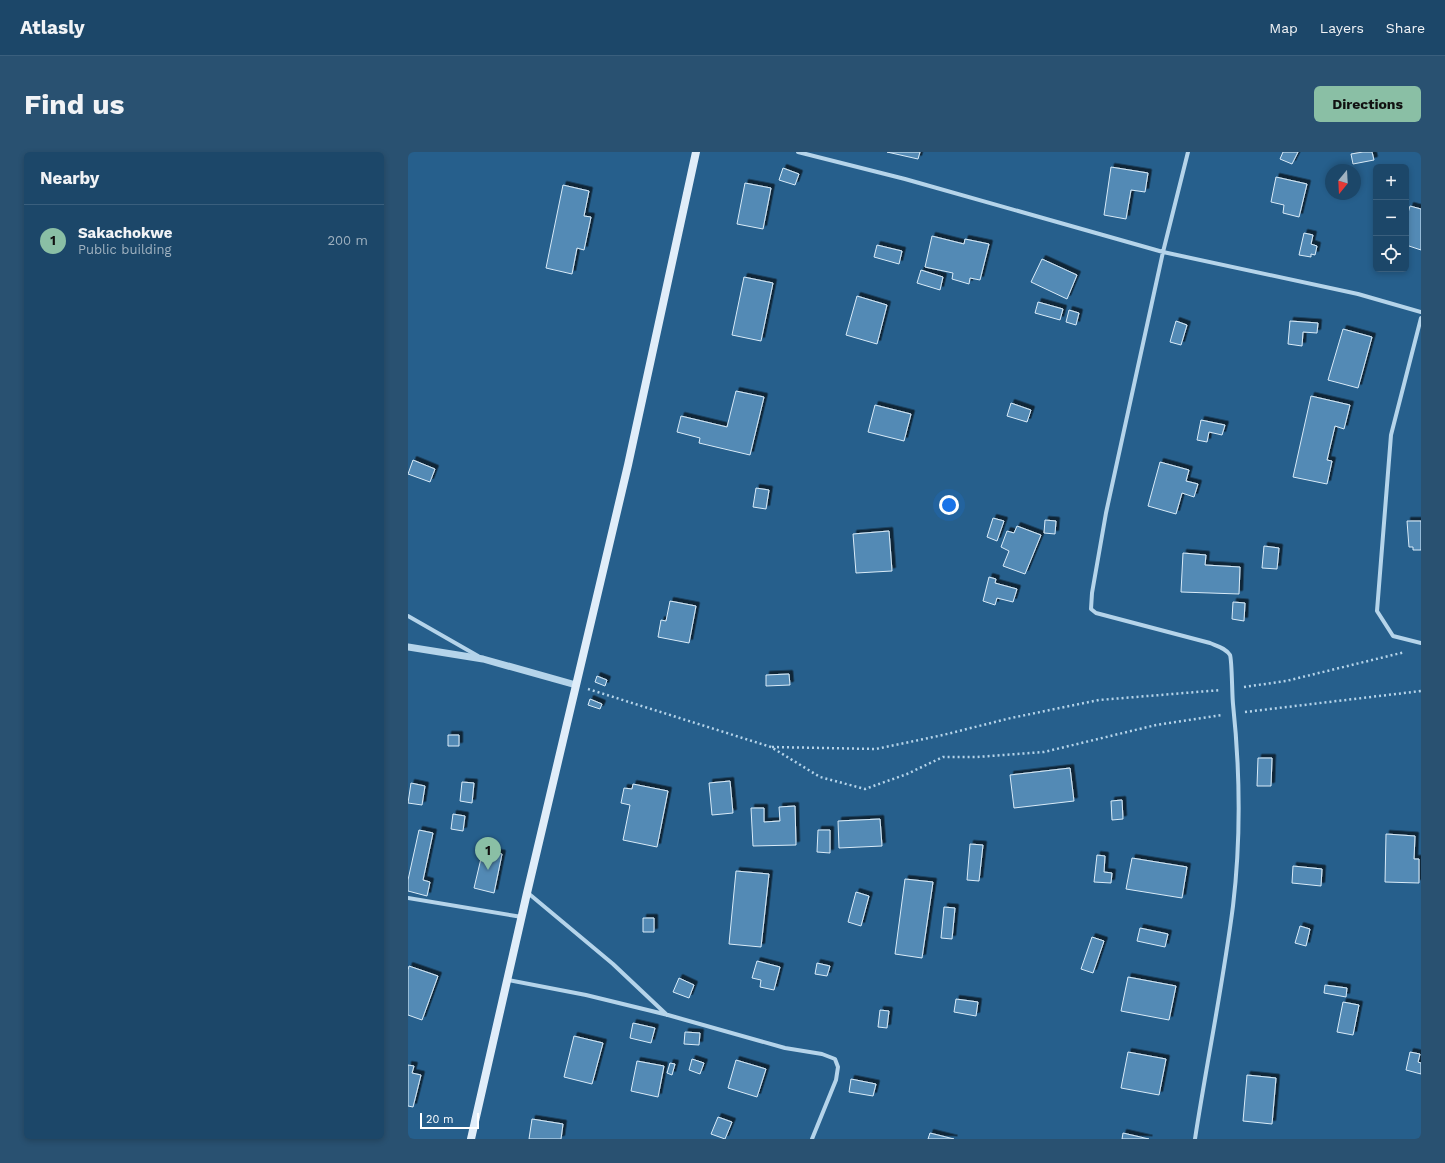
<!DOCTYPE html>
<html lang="en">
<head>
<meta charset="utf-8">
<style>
	:root { --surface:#1c4769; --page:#295171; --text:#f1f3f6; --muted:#a0b2c0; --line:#3a5f7d; --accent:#8abfa5 }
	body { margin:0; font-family:"Work Sans",sans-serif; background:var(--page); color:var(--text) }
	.controls { position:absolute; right:12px; top:12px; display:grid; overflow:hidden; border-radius:6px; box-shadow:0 2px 6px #0003 }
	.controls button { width:36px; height:36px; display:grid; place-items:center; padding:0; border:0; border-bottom:1px solid var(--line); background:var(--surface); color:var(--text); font:20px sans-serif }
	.compass { position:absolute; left:917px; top:12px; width:36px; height:36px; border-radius:50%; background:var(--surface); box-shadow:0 2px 6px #0003; rotate:198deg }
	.scale { position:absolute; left:12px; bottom:10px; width:59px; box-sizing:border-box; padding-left:4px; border:2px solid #fff; border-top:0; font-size:11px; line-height:14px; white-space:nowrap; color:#fff; -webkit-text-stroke:3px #265f8c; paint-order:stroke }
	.you { position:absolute; left:541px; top:353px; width:14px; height:14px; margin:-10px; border:3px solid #fff; border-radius:50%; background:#1a73e8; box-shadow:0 0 0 6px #1a73e833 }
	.badge { display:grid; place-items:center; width:26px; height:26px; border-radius:50%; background:var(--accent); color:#111; font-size:13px; font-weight:700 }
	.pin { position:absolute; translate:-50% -33px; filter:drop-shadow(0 1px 2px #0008) }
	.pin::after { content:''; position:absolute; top:21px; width:14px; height:12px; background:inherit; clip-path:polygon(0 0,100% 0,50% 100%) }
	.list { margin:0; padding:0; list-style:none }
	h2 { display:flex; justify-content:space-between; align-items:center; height:52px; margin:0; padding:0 16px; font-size:17px }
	h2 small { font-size:13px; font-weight:400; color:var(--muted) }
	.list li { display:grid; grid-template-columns:26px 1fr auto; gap:12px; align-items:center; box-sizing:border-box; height:72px; padding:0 16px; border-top:1px solid var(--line) }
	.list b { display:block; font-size:15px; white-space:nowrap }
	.list p { margin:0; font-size:13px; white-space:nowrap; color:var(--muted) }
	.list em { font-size:13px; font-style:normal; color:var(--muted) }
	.icon { flex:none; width:22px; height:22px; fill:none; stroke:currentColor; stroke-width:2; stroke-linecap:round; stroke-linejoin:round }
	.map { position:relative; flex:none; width:1013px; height:987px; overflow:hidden; border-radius:6px }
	header { display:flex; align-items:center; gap:24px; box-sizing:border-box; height:56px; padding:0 20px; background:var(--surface); border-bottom:1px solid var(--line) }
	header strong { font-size:19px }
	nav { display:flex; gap:22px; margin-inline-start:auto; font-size:14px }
	.intro { display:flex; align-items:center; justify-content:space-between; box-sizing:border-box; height:96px; padding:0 24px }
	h1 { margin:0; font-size:28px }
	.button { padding:10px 18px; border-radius:6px; background:var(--accent); color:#111; font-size:14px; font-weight:700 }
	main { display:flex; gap:24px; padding:0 24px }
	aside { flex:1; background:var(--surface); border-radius:6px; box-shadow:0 2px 6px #0003 }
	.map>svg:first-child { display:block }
</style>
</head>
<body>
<header>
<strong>Atlasly</strong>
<nav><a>Map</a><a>Layers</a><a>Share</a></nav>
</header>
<div class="intro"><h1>Find us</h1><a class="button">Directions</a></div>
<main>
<aside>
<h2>Nearby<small></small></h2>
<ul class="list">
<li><span class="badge">1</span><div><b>Sakachokwe</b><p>Public building</p></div><em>200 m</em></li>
</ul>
</aside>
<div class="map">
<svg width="1013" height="987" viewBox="0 0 1013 987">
	<defs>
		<filter id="shadow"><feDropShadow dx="3.5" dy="-3.5" stdDeviation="0" flood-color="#0009"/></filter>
	</defs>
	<rect width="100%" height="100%" fill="#265f8c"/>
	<path fill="#528ab5" stroke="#d9ebf8" filter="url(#shadow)" d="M479 0H512L510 7Z
		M875 0H890L884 12 872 7Z
		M955 0H964L966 8 945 12 943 2Z
		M703 15 740 21 737 40 723 38 718 67 696 63Z
		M375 16 391 22 387 33 371 28Z
		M868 25 899 32 891 65 875 61 876 53 863 50Z
		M337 31 363 36 355 77 329 72Z
		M155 33 181 39 176 64 183 65 176 98 169 96 164 122 138 116Z
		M1002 54 1013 57V98L998 93V68Z
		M896 81 905 83 903 92 909 94 907 103 903 102V105L891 103Z
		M524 84 556 92 557 87 581 92 572 128 562 126 561 132 544 127 545 121 517 115Z
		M469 93 494 99 491 112 466 105Z
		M634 107 669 123 659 147 623 130Z
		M513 118 535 125 532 138 509 131Z
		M336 125 365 131 353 189 324 183Z
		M449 144 479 153 469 192 438 183Z
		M630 150 655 157 652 168 627 161Z
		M661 158 671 161 668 173 658 170Z
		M768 169 779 173 773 193 762 190Z
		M882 169 910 171 909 181 895 180 894 194 880 192Z
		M935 177 964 185 950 236 920 228Z
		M328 239 356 245 342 303 291 291 292 286 269 280 273 264 319 275Z
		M903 244 942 253 936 277 927 274 919 308 924 309 919 332 885 325Z
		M603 251 623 258 619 270 599 264Z
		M467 253 503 262 496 289 460 280Z
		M793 268 817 273 814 283 801 280 799 290 789 288Z
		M5 308 27 317 22 330 0 322Z
		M752 310 781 318 778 329 790 332 786 345 774 341 768 362 740 354Z
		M348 336 361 338 358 357 345 355Z
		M585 366 596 369 589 389 579 385Z
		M637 368 648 369 647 382 636 381Z
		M999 369H1013V398H1005V395H1001Z
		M609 374 633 383 617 422 595 414 601 399 593 395 599 379 606 381Z
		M481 379 484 419 448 421 445 382Z
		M856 394 871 396 869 417 854 416Z
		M775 401 798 403 797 413 832 415 831 442 773 440Z
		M581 425 588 427 587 431 609 437 605 450 589 446 587 453 575 449Z
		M262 449 288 454 281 491 250 485 253 468 258 469Z
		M825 450 837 451 836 469 824 467Z
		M381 522 382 533 358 534V523Z
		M189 524 199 528 197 534 187 530Z
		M182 547 194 552 192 557 180 553Z
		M40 583H51V594H40Z
		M850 606H864L863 634H849Z
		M662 616 666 649 606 656 602 623Z
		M322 629 325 661 304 663 301 631Z
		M54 630 66 631 64 651 52 649Z
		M3 631 17 634 14 653 0 651Z
		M225 632 260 639 249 695 215 688 222 653 213 651 216 636 224 637Z
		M714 648 715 667 704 668 703 649Z
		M387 654 388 693 345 694 343 656H356V670L372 669 371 655Z
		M45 662 57 664 55 679 43 677Z
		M472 667 474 694 431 696 430 669Z
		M11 678 25 681 15 728 22 730 19 744 0 739V728Z
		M410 678H422V701L409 700Z
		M978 682 1007 684 1006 707H1011V731L977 730Z
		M562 692 575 693 571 729 559 728Z
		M75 698 94 702 86 741 66 736Z
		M689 703 697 704 696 720 704 721 703 731 686 730Z
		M724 706 779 715 774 746 718 737Z
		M885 714 914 717 913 734 884 731Z
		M328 719 361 722 353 795 321 792Z
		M497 727 525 730 514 806 487 802Z
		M448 740 461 744 453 774 440 770Z
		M536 755 547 756 544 787 533 786Z
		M235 766H246V780H235Z
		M892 774 902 777 898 794 887 791Z
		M732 776 760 782 757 795 729 789Z
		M684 785 696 789 685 821 673 817Z
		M349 809 372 815 366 838 352 835 353 828 344 826Z
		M409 811 422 814 419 824 407 822Z
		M1 814 30 824 14 868 0 863V818Z
		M720 825 768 834 761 868 713 859Z
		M271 826 286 833 281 846 265 840Z
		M917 833 939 836 938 845 916 841Z
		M548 847 570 850 568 864 546 860Z
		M935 850 951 853 945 883 929 880Z
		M472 858 481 859 479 876 470 875Z
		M225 871 247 876 243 891 222 886Z
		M277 880 292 881 291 893 276 892Z
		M166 884 195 891 184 932 156 925Z
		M720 900 758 907 751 943 713 936Z
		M1002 900 1012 902 1010 910 1013 911V922L998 918Z
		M284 907 296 911 292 922 281 918Z
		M328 908 358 917 349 945 320 936Z
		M229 909 256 914 250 945 223 939Z
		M262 911 267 912 264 923 259 921Z
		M0 913 6 914 4 921 13 923 5 955 0 954Z
		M839 923 868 926 864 972 835 969Z
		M443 927 468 932 465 944 441 940Z
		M310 965 324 970 317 987 303 982Z
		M124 967 155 972 153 987H121Z
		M522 981 546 987H520Z
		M715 981 741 987H714Z"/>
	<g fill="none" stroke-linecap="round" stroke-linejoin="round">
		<path stroke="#b5d4ea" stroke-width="2.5" stroke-dasharray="2 3" stroke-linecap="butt" d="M836 535 878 529 997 500
			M180 537 363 595 412 625 457 637 499 622 535 605H569L636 600 748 573 814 563
			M837 560 1013 539
			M364 595 468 597 535 583 603 566 691 548 813 538"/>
		<path stroke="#b5d4ea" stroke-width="4" d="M390 0 497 27 755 100 950 142 1013 160
			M780 0 755 100 698 361 684 441 683 457 688 461 802 491C809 494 818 496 822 503 824 508 824 543 825 552 832 618 833 687 825 754 815 832 799 909 787 987
			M1013 166 983 283 969 459 985 484 1013 491
			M0 464 70 504
			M120 741 205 812 259 863
			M0 746 114 765
			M100 828 178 843 260 863 377 896 414 902 427 907 430 915 428 928 404 987"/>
		<path stroke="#b5d4ea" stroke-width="7" d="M0 495 75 507 168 533"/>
		<path stroke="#e0edf9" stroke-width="8" d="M63 987 119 741 220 313 288 0"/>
	</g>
</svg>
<div class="controls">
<button>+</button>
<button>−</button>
<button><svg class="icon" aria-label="locate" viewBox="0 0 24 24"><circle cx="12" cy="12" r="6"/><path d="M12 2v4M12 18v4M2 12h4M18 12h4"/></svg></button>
</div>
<svg class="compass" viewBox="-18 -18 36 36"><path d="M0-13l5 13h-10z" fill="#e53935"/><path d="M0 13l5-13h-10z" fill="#a0b2c0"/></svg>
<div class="scale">20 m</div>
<div class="you"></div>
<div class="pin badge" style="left:80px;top:718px">1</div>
</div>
</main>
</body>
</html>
